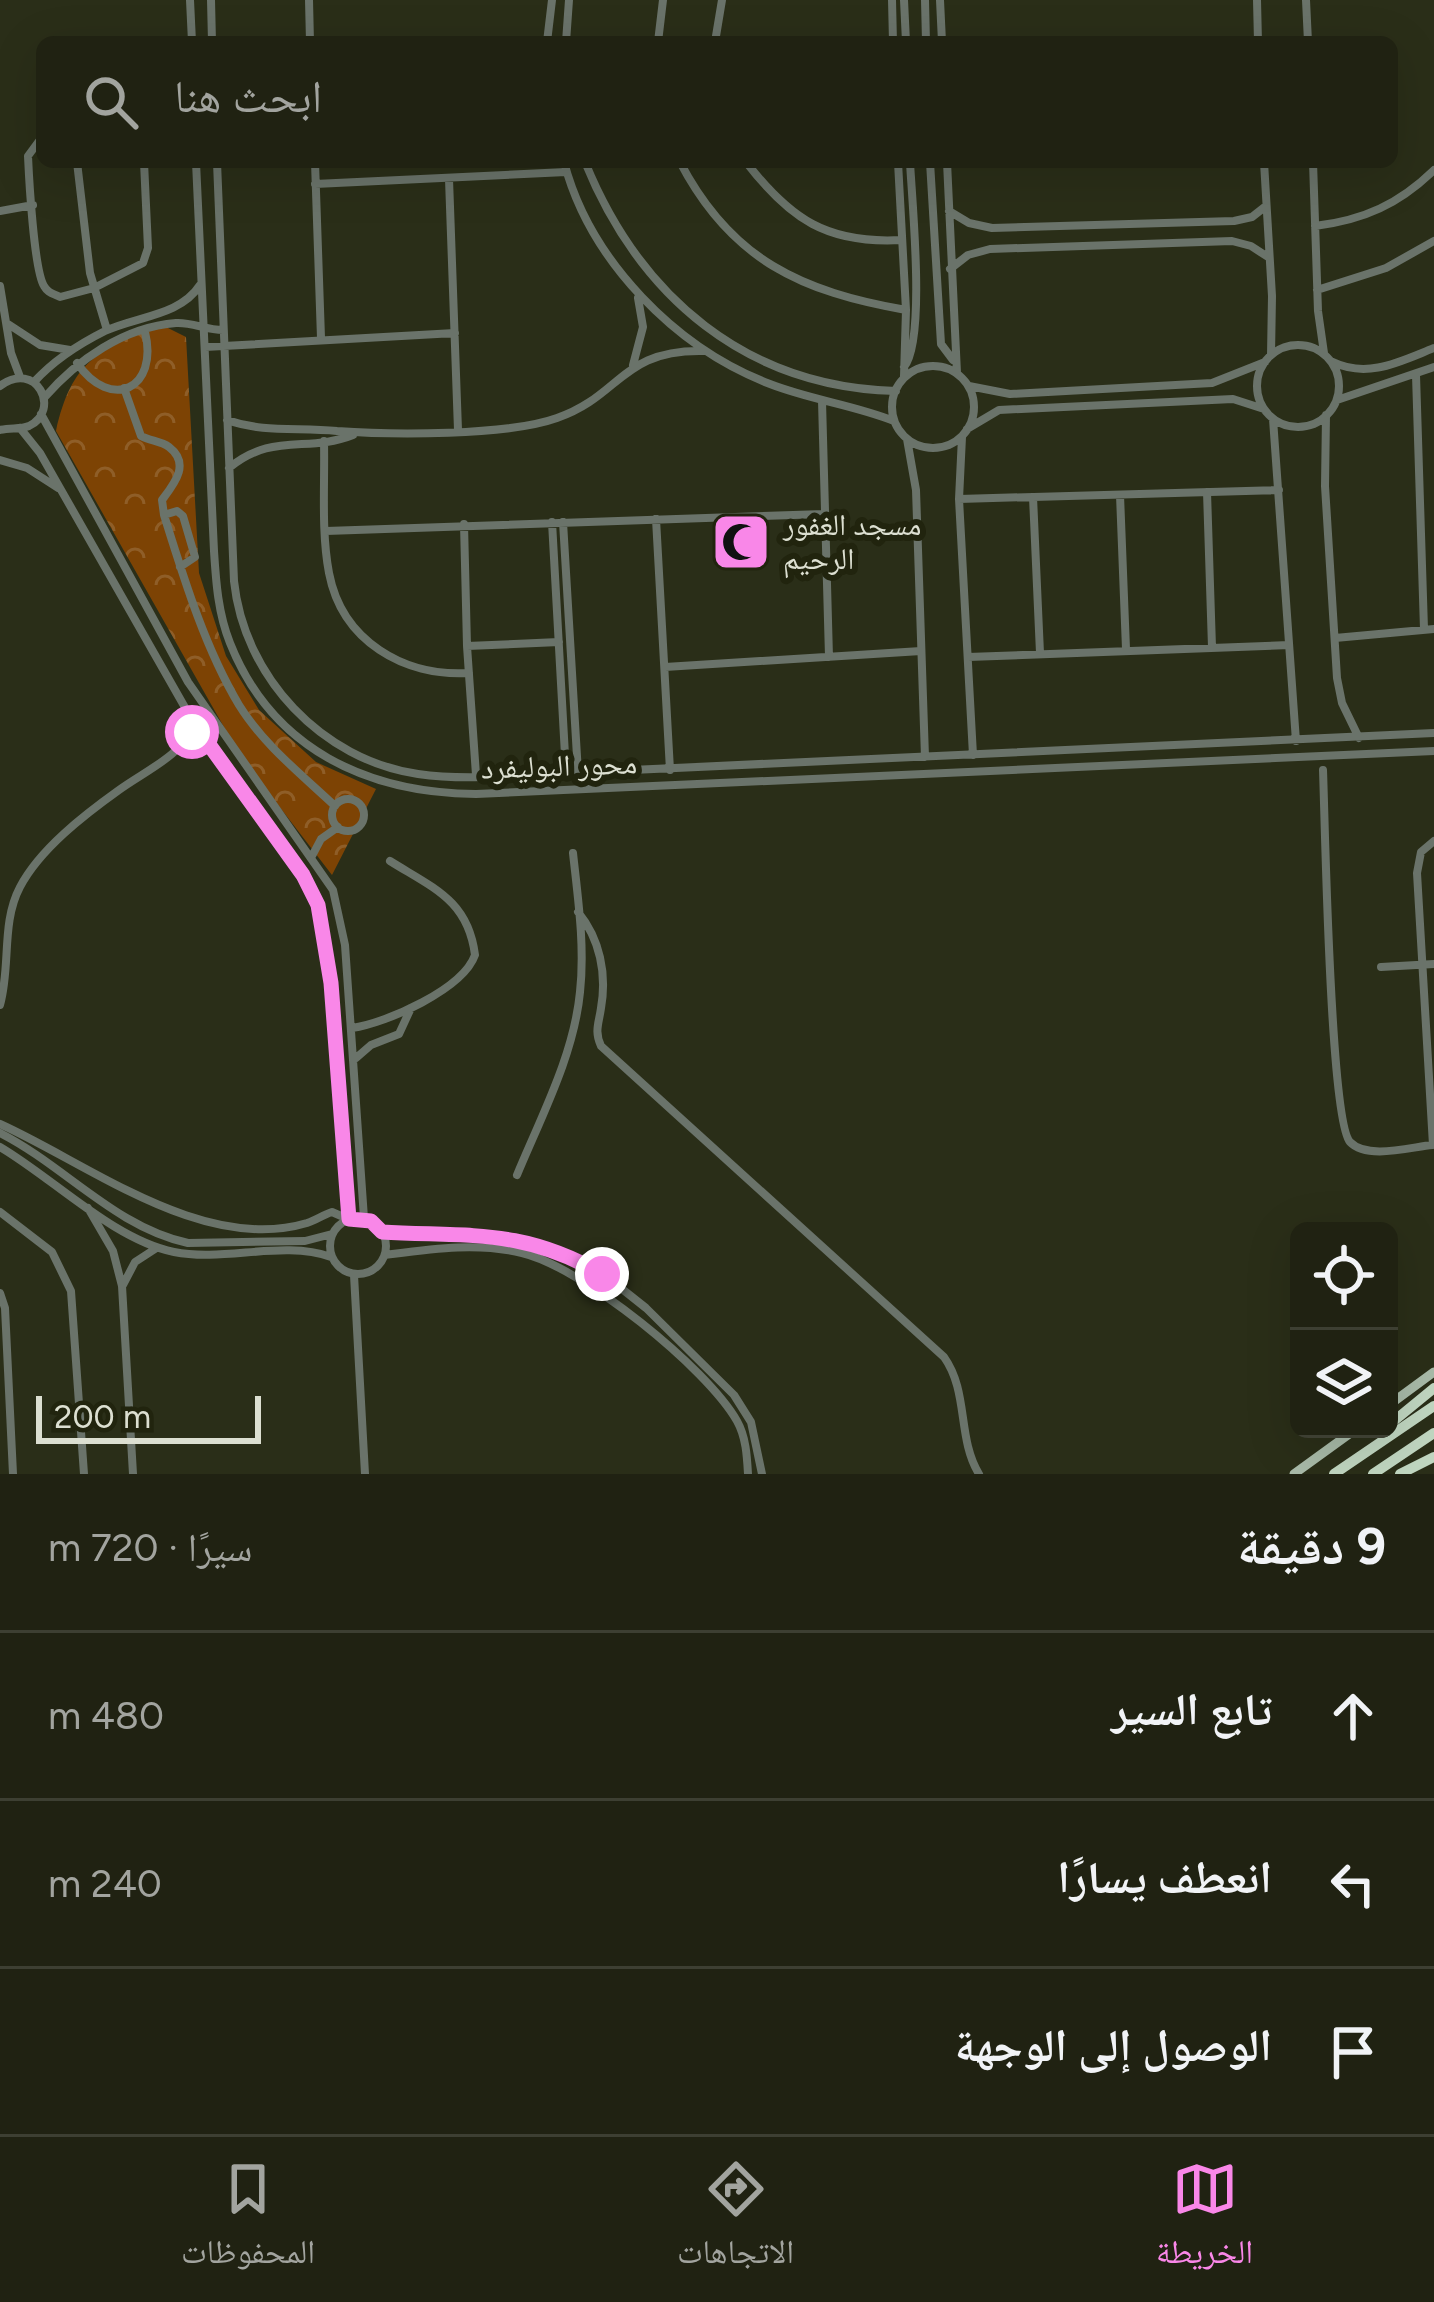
<!DOCTYPE html>
<html lang="ar">
<head>
<meta charset="utf-8">
<style>
	:root { --surface:#202212; --page:#282a1b; --text:#f1f3f6; --muted:#a2a49f; --line:#3d3f32; --accent:#f987e8 }
	body { margin:0; font-family:Figtree,"Noto Naskh Arabic",sans-serif; background:var(--page); color:var(--text); direction:rtl }
	.controls { position:absolute; right:36px; bottom:36px; display:grid; overflow:hidden; border-radius:18px; box-shadow:0 12px 48px #0002 }
	.controls button { width:108px; height:108px; display:grid; place-items:center; padding:0; border:0; border-bottom:3px solid var(--line); background:var(--surface); color:var(--text); font:60px sans-serif }
	.scale { position:absolute; left:36px; bottom:30px; width:225px; box-sizing:border-box; padding-left:12px; border:6px solid #dcdfd1; border-top:0; font-size:33px; line-height:42px; white-space:nowrap; color:#dcdfd1; -webkit-text-stroke:9px #21240e; paint-order:stroke }
	.stop { position:absolute; width:36px; height:36px; margin:-27px; border:9px solid #f987e8; border-radius:50%; background:#fff }
	.stop.end { background:#f987e8; border-color:#fff; box-shadow:0 3px 12px #0008 }
	.list { margin:0; padding:0; list-style:none }
	h2 { display:flex; justify-content:space-between; align-items:center; height:156px; margin:0; padding:0 48px; font-size:51px }
	h2 small { font-size:39px; font-weight:400; color:var(--muted) }
	.list li { display:grid; grid-template-columns:78px 1fr auto; gap:36px; align-items:center; box-sizing:border-box; height:168px; padding:0 48px; border-top:3px solid var(--line) }
	.list b { display:block; font-size:45px; white-space:nowrap }
	.list em { font-size:39px; font-style:normal; color:var(--muted) }
	.icon { flex:none; width:66px; height:66px; fill:none; stroke:currentColor; stroke-width:2; stroke-linecap:round; stroke-linejoin:round }
	.map { position:relative; flex:none; width:1434px; height:1474px; overflow:hidden; direction:ltr }
	.search { position:absolute; background:var(--surface); box-shadow:0 12px 48px #0002; left:36px; right:36px; top:36px; height:132px; display:flex; align-items:center; gap:30px; box-sizing:border-box; padding:0 42px; border-radius:18px; color:var(--muted); font-size:45px }
	.sheet { height:660px; background:var(--surface) }
	nav { display:flex; justify-content:space-around; align-items:center; box-sizing:border-box; height:168px; border-top:3px solid var(--line); background:var(--surface); font-size:33px; color:var(--muted) }
	nav a { display:grid; justify-items:center; gap:6px }
	nav .on { color:var(--accent) }
	.map>svg:first-child { display:block }
</style>
</head>
<body>
<div class="map">
<svg width="1434" height="1474" viewBox="0 0 1434 1474">
	<defs>
		<pattern id="forest-crowns" width="20" height="18" patternUnits="userSpaceOnUse" patternTransform="scale(3)"><rect width="20" height="18" fill="#7d4304"/><path d="M2 6a3 3 0 1 1 6 0M12 15a3 3 0 1 1 6 0" fill="none" stroke="#8f5e28"/></pattern>
	</defs>
	<rect width="100%" height="100%" fill="#2a2e18"/>
	<path fill="url(#forest-crowns)" d="M160 324 186 337 199 573 226 656 259 710 316 762 376 789 332 875 241 757 56 431C72 360 98 351 160 324Z"/>
	<g fill="none" stroke-linecap="round" stroke-linejoin="round">
		<path stroke="#6a736a" stroke-width="8" d="M190 0 192 42
			M211 0 212 42
			M309 0 310 42
			M892 0 893 42
			M904 0 906 42
			M925 0 926 42
			M940 0 942 42
			M1257 0 1258 42
			M1306 0 1308 42
			M547 42 552 0
			M566 42 569 0
			M658 42 663 0
			M715 42 722 0
			M42 137 28 156C29 178 34 270 44 286 48 293 52 293 60 297L94 288 143 263 148 248 144 162
			M77 162 90 273 107 330
			M196 162 214 551C216 582 218 613 230 643 272 749 367 793 476 794L1434 751
			M217 162 234 581C244 677 322 760 418 774 466 781 518 775 566 773L1434 733
			M315 162 321 338
			M564 162C590 261 676 348 770 384 811 400 854 405 894 421
			M585 162C640 297 746 387 896 391
			M680 162C731 260 802 292 906 310
			M746 162C790 219 827 244 901 240
			M898 162 906 310 904 376
			M930 162 941 344 953 360
			M947 162 957 373
			M1264 162 1272 296 1271 355
			M1313 162 1318 311 1324 353
			M449 179 458 430
			M315 184 566 172
			M0 211 33 205
			M949 211 969 223 992 228 1234 221 1252 217 1266 206
			M1315 226C1364 220 1399 204 1434 170
			M950 269 968 255 990 249 1232 241 1251 246 1268 257
			M0 286 11 353 20 377
			M1317 290 1386 268 1434 241
			M8 324 40 345 70 350
			M1257 386a41 41 0 1 1 82 0a41 41 0 1 1-82 0Z
			M205 347 455 333
			M1333 362C1368 379 1401 361 1434 348
			M77 363C111 412 159 389 145 332
			M633 365 643 327 638 298
			M892 407a41 41 0 1 1 82 0a41 41 0 1 1-82 0Z
			M904 367C926 341 912 202 910 162
			M1416 375 1424 629
			M34 382C54 360 79 344 105 331 137 316 180 316 200 285
			M0 386C36 359 62 410 29 426 20 430 10 427 0 430
			M969 386 1010 394 1212 383 1265 362
			M124 388 141 436C150 441 161 441 169 447 191 464 174 484 162 500L164 515C184 579 205 648 239 705 263 744 302 775 335 806
			M44 398C77 360 124 327 176 323 192 322 206 330 223 330
			M1337 400 1434 367
			M822 401 829 657
			M41 414 188 682 333 890 345 945 364 1218
			M1326 415 1325 486 1337 678 1342 703 1359 738
			M1273 419 1296 741
			M227 420C264 433 298 427 337 431 391 435 507 436 557 418 621 396 621 349 704 351
			M20 428 40 453 195 725 303 875 318 905 331 983 349 1219
			M967 429 999 410 1233 399 1264 409
			M962 437 959 499 973 755
			M907 439 916 490 925 757
			M324 441C325 484 321 531 329 573 342 641 404 677 469 673
			M0 460 27 468 58 488
			M229 468C272 432 308 453 353 435
			M1207 492 1212 647
			M1120 495 1126 649
			M1033 497 1040 653
			M959 499 1279 490
			M164 515 177 511 183 516 195 557 180 567
			M656 519 670 770
			M552 522 566 773
			M563 522 578 773
			M464 524 467 646 476 775
			M326 531 824 514
			M1335 638 1434 629
			M467 646 559 642
			M968 657 1289 645
			M665 667 921 651
			M181 749 210 746
			M1323 770C1325 821 1330 1120 1350 1142 1367 1160 1411 1147 1432 1145
			M332 815a16 16 0 1 1 32 0a16 16 0 1 1-32 0Z
			M312 856 321 839 338 827
			M578 912C600 939 607 974 601 1008 599 1023 594 1031 601 1046L944 1357C969 1392 957 1438 979 1474
			M1381 967 1434 964
			M0 1005C11 966 1 923 20 887 40 849 84 815 119 790 145 771 181 756 195 725
			M352 1028C387 1023 463 989 475 955 468 900 433 888 390 861
			M356 1058 371 1045 399 1034 411 1008
			M0 1124C89 1164 203 1254 307 1223 316 1220 323 1215 332 1212L348 1219
			M0 1133C65 1166 115 1227 188 1243L305 1241 332 1234
			M1433 1145 1417 873 1421 852 1434 841
			M0 1147C53 1178 114 1240 174 1252 225 1262 283 1240 331 1257
			M517 1175C541 1117 574 1055 580 992 585 946 578 899 573 853
			M88 1208 113 1251 122 1286 133 1474
			M0 1212 52 1252 71 1291 84 1474
			M330 1246a28 28 0 1 1 56 0a28 28 0 1 1-56 0Z
			M383 1232 507 1237 552 1249 602 1273 646 1308 734 1395 751 1422 762 1474
			M385 1255C431 1249 477 1242 522 1253 582 1267 707 1368 737 1421 746 1437 747 1456 748 1474
			M354 1275 365 1474
			M123 1285 135 1262 155 1249
			M0 1293 5 1308 13 1474"/>
		<path stroke="#a8baa8" stroke-width="9" d="M1389 1405 1434 1372
			M1294 1474 1356 1429"/>
		<path stroke="#c0d6c0" stroke-width="10" d="M1389 1425 1434 1388
			M1334 1474 1434 1406
			M1373 1474 1434 1433
			M1400 1474 1434 1457"/>
	</g>
	<g fill="none" stroke-linecap="round" stroke-linejoin="round">
		<path stroke="#f987e8" stroke-width="15" d="M192 732 195 725 303 875 318 905 331 983 349 1219 371 1221 382 1232C470 1237 522 1228 602 1274"/>
	</g>
	<defs>
		<g id="mosque-square" transform="scale(3)"><rect x="-9" y="-9" width="18" height="18" rx="4" fill="#f987e8" stroke="#21240e"/><path d="M3.5-4.9A6 6 0 1 0 3.5 4.9A5 5 0 1 1 3.5-4.9Z" fill="#111"/></g>
	</defs>
	<g fill-rule="evenodd">
		<use href="#mosque-square" x="741" y="542"/>
	</g>
	<g text-anchor="middle" stroke-width="12" stroke-linejoin="round" paint-order="stroke">
		<g font-size="30" fill="#dcdfd1" stroke="#21240e" text-anchor="start">
			<text x="783" y="535">مسجد الغفور<tspan x="783" dy="34">الرحيم</tspan></text>
		</g>
		<g font-size="30" fill="#dcdfd1" stroke="#21240e">
			<text transform="translate(559 766) rotate(-2)" y="10">محور البوليفرد</text>
		</g>
	</g>
</svg>
<div class="controls">
<button><svg class="icon" aria-label="locate" viewBox="0 0 24 24"><circle cx="12" cy="12" r="6"/><path d="M12 2v4M12 18v4M2 12h4M18 12h4"/></svg></button>
<button><svg class="icon" aria-label="layers" viewBox="0 0 24 24"><path d="M12 4l9 5-9 5-9-5zM3 14l9 5 9-5"/></svg></button>
</div>
<div class="scale">200 m</div>
<div class="stop" style="left:192px;top:732px"></div>
<div class="stop end" style="left:602px;top:1274px"></div>
<div class="search"><svg class="icon" aria-label="search" viewBox="0 0 24 24"><circle cx="10" cy="10" r="6"/><path d="M15 15l6 6"/></svg>ابحث هنا</div>
</div>
<section class="sheet">
<h2>9 دقيقة<small>سيرًا · 720 m</small></h2>
<ul class="list">
<li><svg class="icon" aria-label="ahead" viewBox="0 0 24 24"><path d="M12 20V5M6 11l6-6 6 6"/></svg><div><b>تابع السير</b></div><em>480 m</em></li>
<li><svg class="icon" aria-label="left" viewBox="0 0 24 24"><path d="M17 20v-9H6M10 6l-5 5 5 5"/></svg><div><b>انعطف يسارًا</b></div><em>240 m</em></li>
<li><svg class="icon" aria-label="arrive" viewBox="0 0 24 24"><path d="M6 21V4h12l-3 4 3 4H6"/></svg><div><b>الوصول إلى الوجهة</b></div></li>
</ul>
</section>
<nav>
<a class="on"><svg class="icon" aria-label="map" viewBox="0 0 24 24"><path d="M3 6l6-2 6 2 6-2v14l-6 2-6-2-6 2zM9 4v14M15 6v14"/></svg>الخريطة</a>
<a><svg class="icon" aria-label="directions" viewBox="0 0 24 24"><path d="M12 3l9 9-9 9-9-9zM9 14v-3h6M13 9l2 2-2 2"/></svg>الاتجاهات</a>
<a><svg class="icon" aria-label="saved" viewBox="0 0 24 24"><path d="M7 4h10v16l-5-4-5 4z"/></svg>المحفوظات</a>
</nav>
</body>
</html>
